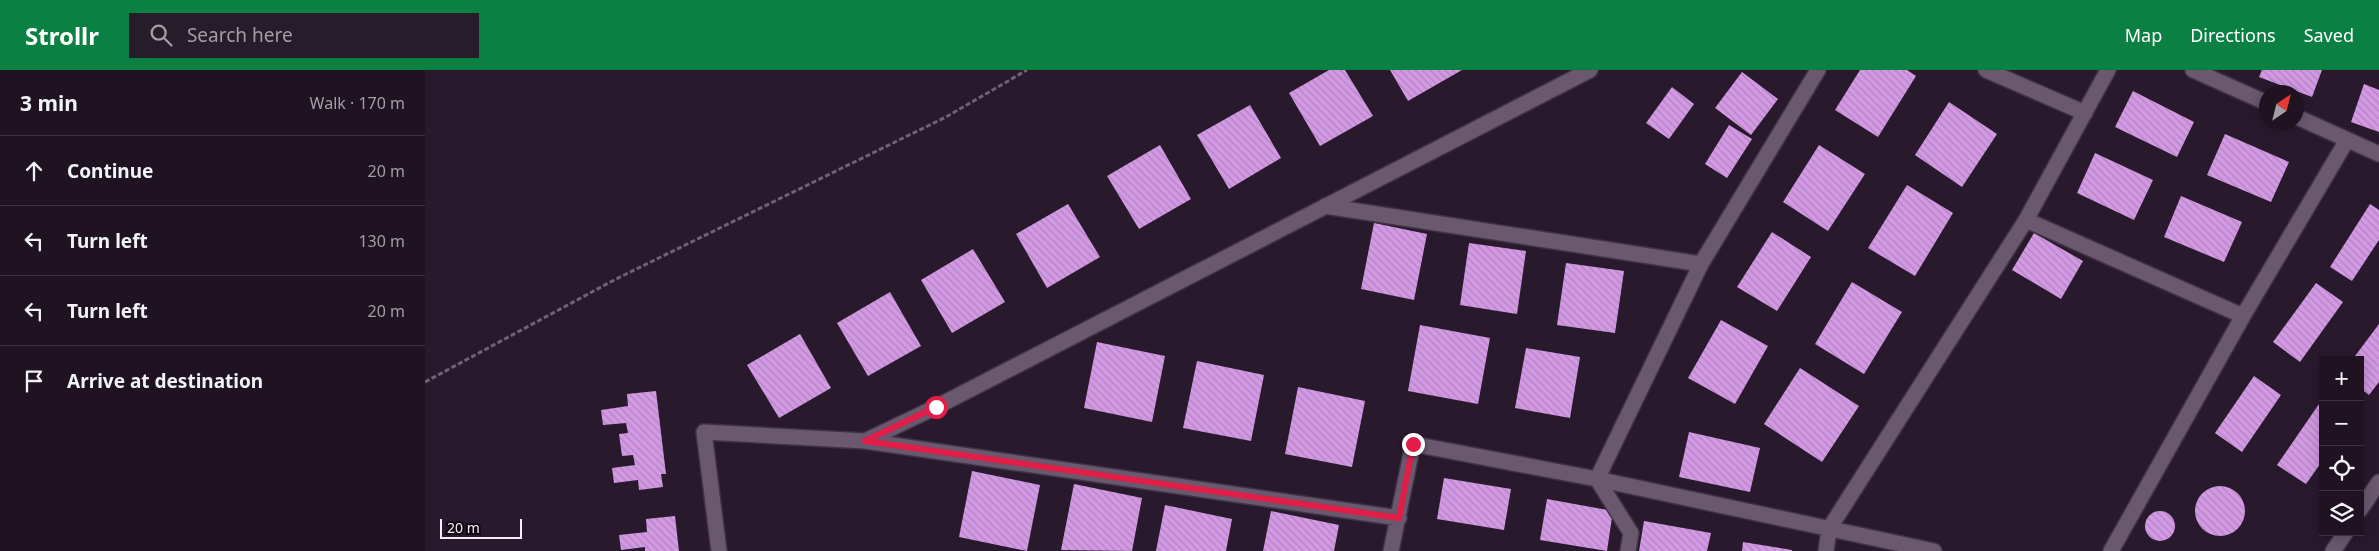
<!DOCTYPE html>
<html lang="en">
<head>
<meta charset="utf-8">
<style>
	:root { --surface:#1f1322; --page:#271c2a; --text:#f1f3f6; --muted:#a19ea5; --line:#3c3240; --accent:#0b8043 }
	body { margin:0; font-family:"Noto Sans",sans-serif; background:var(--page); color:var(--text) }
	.controls { position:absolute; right:15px; bottom:15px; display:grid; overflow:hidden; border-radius:0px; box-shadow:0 2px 12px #0003 }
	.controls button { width:45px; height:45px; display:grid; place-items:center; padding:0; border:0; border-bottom:1px solid var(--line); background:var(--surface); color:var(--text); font:25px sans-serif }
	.compass { position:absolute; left:1834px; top:15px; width:45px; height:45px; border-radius:50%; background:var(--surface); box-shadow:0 2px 12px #0003; rotate:35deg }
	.scale { position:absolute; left:15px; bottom:12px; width:82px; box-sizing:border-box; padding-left:5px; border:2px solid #f7edfa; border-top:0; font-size:14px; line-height:18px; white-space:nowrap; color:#f7edfa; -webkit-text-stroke:4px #0e070f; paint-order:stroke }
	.stop { position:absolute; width:15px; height:15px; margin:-11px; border:4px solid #e11d48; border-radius:50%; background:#fff }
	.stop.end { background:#e11d48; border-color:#fff; box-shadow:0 1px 5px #0008 }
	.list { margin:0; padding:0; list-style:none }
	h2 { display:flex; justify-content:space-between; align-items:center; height:65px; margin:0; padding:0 20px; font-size:21px }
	h2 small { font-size:16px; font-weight:400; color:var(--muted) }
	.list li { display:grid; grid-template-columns:32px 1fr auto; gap:15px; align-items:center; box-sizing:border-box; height:70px; padding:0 20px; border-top:1px solid var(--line) }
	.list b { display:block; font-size:19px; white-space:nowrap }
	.list em { font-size:16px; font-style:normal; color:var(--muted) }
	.icon { flex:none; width:28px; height:28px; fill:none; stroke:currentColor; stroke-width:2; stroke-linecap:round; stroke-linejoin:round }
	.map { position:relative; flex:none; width:1954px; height:481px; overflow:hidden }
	header { display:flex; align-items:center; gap:30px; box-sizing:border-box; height:70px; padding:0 25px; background:var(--accent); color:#fff }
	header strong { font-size:24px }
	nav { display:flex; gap:28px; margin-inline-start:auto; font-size:18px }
	.search { width:350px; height:45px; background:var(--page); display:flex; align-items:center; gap:12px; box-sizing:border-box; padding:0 18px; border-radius:0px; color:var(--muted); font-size:19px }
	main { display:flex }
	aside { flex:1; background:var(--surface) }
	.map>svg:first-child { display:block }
</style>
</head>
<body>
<header>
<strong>Strollr</strong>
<div class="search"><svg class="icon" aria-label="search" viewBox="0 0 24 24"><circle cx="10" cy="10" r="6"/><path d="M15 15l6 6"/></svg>Search here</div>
<nav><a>Map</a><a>Directions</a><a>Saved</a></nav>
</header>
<main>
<aside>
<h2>3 min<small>Walk · 170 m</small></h2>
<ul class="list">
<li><svg class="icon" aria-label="ahead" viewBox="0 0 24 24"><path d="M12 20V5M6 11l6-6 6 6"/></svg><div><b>Continue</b></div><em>20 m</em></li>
<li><svg class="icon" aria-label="left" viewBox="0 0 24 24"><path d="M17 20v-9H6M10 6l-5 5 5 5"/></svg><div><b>Turn left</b></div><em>130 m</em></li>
<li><svg class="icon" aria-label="left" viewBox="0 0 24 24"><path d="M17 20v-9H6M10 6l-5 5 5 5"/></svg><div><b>Turn left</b></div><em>20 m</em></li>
<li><svg class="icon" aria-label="arrive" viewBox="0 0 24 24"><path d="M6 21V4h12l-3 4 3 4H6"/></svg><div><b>Arrive at destination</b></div></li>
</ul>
</aside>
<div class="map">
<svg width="1954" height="481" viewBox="0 0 1954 481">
	<defs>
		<pattern id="building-back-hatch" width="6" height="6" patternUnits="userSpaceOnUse" patternTransform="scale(1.25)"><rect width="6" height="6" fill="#d399e4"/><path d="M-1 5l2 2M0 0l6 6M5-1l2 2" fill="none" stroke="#b184be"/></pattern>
	</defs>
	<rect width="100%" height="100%" fill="#29192d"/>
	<path fill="url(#building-back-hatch)" d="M904 0H920L948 46 895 76 864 23Z
		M965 0H1037L983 31Z
		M1435 0H1482L1491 6 1453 67 1410 40Z
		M1837 0H1897L1887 27 1834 7Z
		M1317 2 1353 29 1326 65 1290 38Z
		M1939 14 1954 20V62L1926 52Z
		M1247 17 1269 34 1244 69 1221 53Z
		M1708 21 1769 52 1752 87 1690 57Z
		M1524 32 1572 64 1537 117 1490 85Z
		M825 35 856 88 804 119 772 65Z
		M1304 55 1327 69 1302 108 1280 94Z
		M1800 64 1864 92 1846 132 1782 105Z
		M735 75 766 129 714 159 682 106Z
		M1394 75 1440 104 1403 161 1358 132Z
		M1670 83 1728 110 1709 150 1652 123Z
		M1482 115 1528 143 1490 206 1443 178Z
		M1756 126 1817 152 1799 192 1739 167Z
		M643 134 675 187 622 218 591 164Z
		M1945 134 1954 140V170L1927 211 1905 197Z
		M949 153 1002 164 989 230 936 219Z
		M1347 162 1386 187 1352 241 1312 217Z
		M1609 163 1658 191 1636 229 1587 200Z
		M1044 173 1101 181 1092 244 1035 235Z
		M548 179 580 232 527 263 496 210Z
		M1141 193 1199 201 1190 263 1132 255Z
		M1427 212 1477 242 1439 304 1390 274Z
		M1891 213 1918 232 1875 292 1848 272Z
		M465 222 496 276 443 306 412 253Z
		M1296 250 1343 276 1310 334 1263 308Z
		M1954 254V312L1944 325 1935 318V290H1927Z
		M995 255 1065 268 1053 334 983 321Z
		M375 264 406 318 354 348 322 295Z
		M672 272 740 286 727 352 659 338Z
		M1101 278 1155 287 1145 348 1090 338Z
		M772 291 839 305 826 371 758 358Z
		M1375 298 1434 336 1397 392 1339 354Z
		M1829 306 1856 325 1817 382 1790 363Z
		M873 317 940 331 927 397 860 384Z
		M231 321 241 404H236L238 417 214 420 213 410 189 413 187 398 210 395 208 385 197 386 194 364 203 363 201 353 178 355 176 340 203 336 202 324Z
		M1894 334 1898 336V390L1881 414 1852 395Z
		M1264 362 1335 378 1325 422 1254 407Z
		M547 401 615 415 602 481 534 467Z
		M1019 408 1086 419 1079 460 1012 449Z
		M649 414 717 428 707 481 636 480Z
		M1770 441a25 25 0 1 1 50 0a25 25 0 1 1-50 0Z
		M1122 429 1188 441 1182 481 1115 470Z
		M740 435 807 449 801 481H731Z
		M846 441 914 455 909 481H838Z
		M1720 456a15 15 0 1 1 30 0a15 15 0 1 1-30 0Z
		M250 446 254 481H220V477L196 480 194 465 222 462 221 449Z
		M1219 451 1286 463 1282 481H1214Z
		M1318 472 1367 480V481H1317Z"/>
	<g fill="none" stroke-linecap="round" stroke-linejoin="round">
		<g stroke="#3f3343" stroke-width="18">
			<path id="minor" d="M1561 0 1660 43
				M1768 0 1842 33
				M1872 47 1954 84
				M900 136 1276 194
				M1601 150 1818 246 1686 481
				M1818 246 1922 70
				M1935 440 1954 412
				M974 448 440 371 511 337 1165 0
				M294 481 279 362 440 371
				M966 481 988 374 1172 409 1509 481
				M1203 481 1206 463 1172 409 1276 194 1393 0
				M1401 481 1404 459 1601 150 1683 0
				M1908 481 1921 462"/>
		</g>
		<path stroke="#706273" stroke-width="3" stroke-dasharray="5 2.5" stroke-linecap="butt" d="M0 312 191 209 521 47 602 0"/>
		<use href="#minor" stroke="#6a586f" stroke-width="15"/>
	</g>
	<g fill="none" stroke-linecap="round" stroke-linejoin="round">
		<path stroke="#e11d48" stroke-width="6" d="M511 337 440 371 974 448 988 374"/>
	</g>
</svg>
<div class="controls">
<button>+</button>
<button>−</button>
<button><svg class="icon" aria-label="locate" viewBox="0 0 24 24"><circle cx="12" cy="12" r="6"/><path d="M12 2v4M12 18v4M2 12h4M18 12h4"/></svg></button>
<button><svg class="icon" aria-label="layers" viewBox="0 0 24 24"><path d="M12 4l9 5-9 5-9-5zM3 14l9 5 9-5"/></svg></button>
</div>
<svg class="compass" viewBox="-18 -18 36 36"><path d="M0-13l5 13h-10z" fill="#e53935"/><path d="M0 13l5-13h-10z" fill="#a19ea5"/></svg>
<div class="scale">20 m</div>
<div class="stop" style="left:511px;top:337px"></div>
<div class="stop end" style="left:988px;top:374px"></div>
</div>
</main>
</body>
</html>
